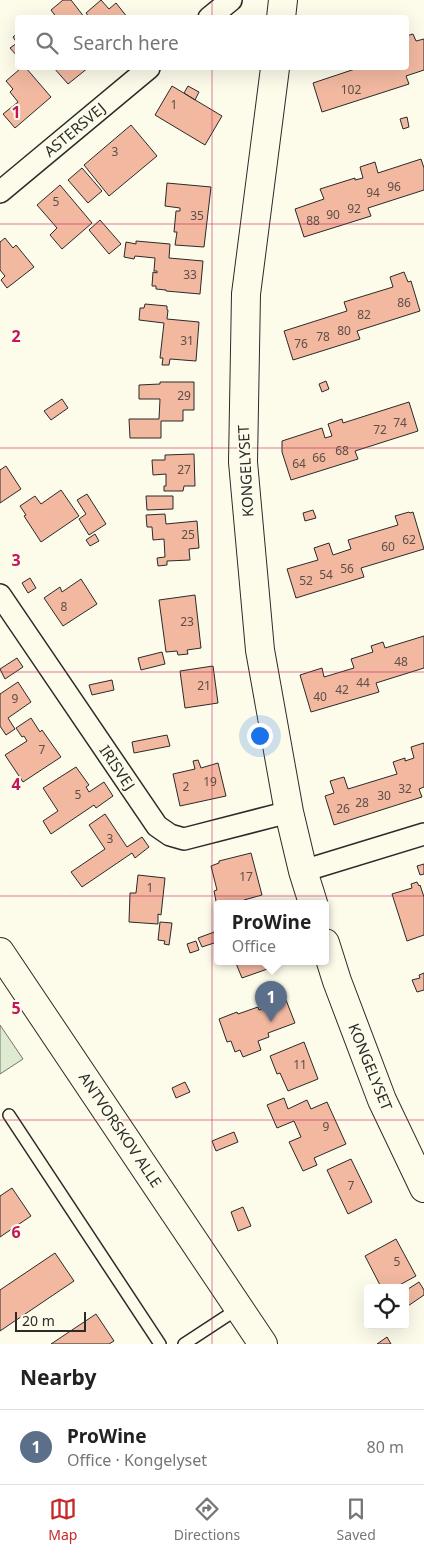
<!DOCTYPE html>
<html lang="en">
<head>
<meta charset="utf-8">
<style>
	:root { --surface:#fff; --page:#f2f2f2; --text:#222; --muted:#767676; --line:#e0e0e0; --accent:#c62828 }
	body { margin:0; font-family:"Noto Sans",sans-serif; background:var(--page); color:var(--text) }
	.controls { position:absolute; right:15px; bottom:15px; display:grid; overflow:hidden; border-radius:5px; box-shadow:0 5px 20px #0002 }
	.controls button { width:45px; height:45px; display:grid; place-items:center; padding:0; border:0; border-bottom:1px solid var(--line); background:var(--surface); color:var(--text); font:25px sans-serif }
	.scale { position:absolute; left:15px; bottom:12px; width:71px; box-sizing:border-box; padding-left:5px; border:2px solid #2b2b2b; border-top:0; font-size:14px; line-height:18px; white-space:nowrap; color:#2b2b2b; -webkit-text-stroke:4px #fdfbea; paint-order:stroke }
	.you { position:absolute; left:259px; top:735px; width:18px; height:18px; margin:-12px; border:4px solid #fff; border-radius:50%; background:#1a73e8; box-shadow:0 0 0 8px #1a73e833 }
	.badge { display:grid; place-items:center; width:32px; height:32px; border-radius:50%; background:var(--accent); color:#fff; font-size:16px; font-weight:700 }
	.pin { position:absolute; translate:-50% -41px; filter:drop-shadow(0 1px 2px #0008) }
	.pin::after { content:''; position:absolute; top:26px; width:18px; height:15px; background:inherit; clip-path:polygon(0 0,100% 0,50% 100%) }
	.popup { position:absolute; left:214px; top:900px; width:115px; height:65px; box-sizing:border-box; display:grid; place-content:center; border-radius:5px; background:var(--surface); filter:drop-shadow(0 1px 4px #0005); font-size:16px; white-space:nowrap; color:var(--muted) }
	.popup b { font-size:19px; color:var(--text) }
	.popup::after { content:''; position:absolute; left:50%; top:100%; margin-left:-10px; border:10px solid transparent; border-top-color:var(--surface) }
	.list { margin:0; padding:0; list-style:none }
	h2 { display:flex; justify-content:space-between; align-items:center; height:65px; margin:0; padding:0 20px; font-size:21px }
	h2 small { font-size:16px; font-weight:400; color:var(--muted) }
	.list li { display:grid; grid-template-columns:32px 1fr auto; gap:15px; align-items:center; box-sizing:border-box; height:75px; padding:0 20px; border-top:1px solid var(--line) }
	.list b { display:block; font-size:19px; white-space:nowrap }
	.list p { margin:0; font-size:16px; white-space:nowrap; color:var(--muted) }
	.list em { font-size:16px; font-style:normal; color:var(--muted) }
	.icon { flex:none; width:28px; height:28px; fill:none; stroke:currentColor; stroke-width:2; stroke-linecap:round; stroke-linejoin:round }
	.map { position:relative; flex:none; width:424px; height:1344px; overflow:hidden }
	.search { position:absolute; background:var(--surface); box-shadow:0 5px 20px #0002; left:15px; right:15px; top:15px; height:55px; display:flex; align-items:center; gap:12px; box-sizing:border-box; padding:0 18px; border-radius:5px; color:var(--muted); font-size:19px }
	.sheet { height:140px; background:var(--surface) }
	nav { display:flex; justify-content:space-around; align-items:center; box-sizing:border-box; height:70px; border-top:1px solid var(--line); background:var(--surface); font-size:14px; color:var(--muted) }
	nav a { display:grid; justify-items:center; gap:2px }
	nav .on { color:var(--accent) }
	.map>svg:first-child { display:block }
</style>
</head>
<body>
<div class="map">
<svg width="424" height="1344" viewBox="0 0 424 1344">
	<rect width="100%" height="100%" fill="#fdfbea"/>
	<path fill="#deebd1" stroke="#74746e" d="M0 1025 23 1059 0 1074Z"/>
	<path fill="#f2b8a0" stroke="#2b2b2b" d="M63 0H71L85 18H57L51 10Z
		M101 0 109 9 116 3 128 18H90L86 13Z
		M18 33V57L10 48 17 43 13 37Z
		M413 34 416 41 424 39V70L406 76 409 84 322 112 313 83 355 69 354 68H406V36Z
		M18 68H26L51 97 15 128 3 114 18 102 10 92 13 89 6 81 20 69Z
		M54 68H88L68 84Z
		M172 86 222 116 205 145 155 115Z
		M188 86 199 92 195 100 184 93Z
		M407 117 409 127 403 129 400 119Z
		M131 125 157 156 109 196 84 165Z
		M421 159 424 168V190L368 208 371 216 304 237 295 209 324 199 320 189 355 178V180L363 178 360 167 375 162 378 173Z
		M82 168 102 191 88 203 68 180Z
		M167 183 211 187 204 247 175 245 177 232H174L176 211H180V208L165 206Z
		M60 185 92 223 62 249 50 235 57 228 37 205Z
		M100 220 121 244 109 254 89 230Z
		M5 238 13 248 16 245 34 267 7 288 1 280 5 276 0 270V242Z
		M136 241 170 244 169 258 203 261 200 294 166 291V290L156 289V286H152L153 272 157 273V271H154L155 258 135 256 134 259 124 257 126 242 136 244Z
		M404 272 408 282 411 281 420 311 357 331 360 339 293 360 284 331 347 311 344 302 393 287 390 277Z
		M145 304 167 306V310H168L167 319 199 322 196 361 170 359 169 365H162L163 358H160L164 323 139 320 140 308H144Z
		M326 381 329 389 322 392 319 384Z
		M160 382H194V410H183V421H161V438H130L129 419H159L160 399H139V385L160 384Z
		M62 399 68 408 51 420 44 411Z
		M409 402 418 431 355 451 358 459 291 480 282 452V441L322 428 325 438 332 436 328 424 342 419 343 423Z
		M194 454 195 486H184L183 491H164V486H166V474L153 475 152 460H165V455Z
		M6 466 21 489 0 503V470Z
		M61 490 79 516 41 542 24 516 26 515 20 506 35 496 41 504Z
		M87 494 106 524 89 535 79 519 86 514 77 500Z
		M146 496H173V509L147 510Z
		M313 510 316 518 305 521 303 513Z
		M409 512 410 513 413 512 424 549 361 568 364 577 296 598 287 569 318 560 314 548 329 543 333 555 351 549 348 540 398 525 395 516Z
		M165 514 166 524 197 521 199 548 189 549 190 560 167 561V565L158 566 157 558 165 557 164 539 153 540 152 527H147L146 515Z
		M95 534 99 541 90 546 86 540Z
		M30 578 36 588 28 593 22 583Z
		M81 579 97 604 63 626 44 598 60 587 62 592Z
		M195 595 201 648 187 650 188 654 178 655 177 651 166 652 159 600Z
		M424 636V668L376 683 379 692 311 712 300 675 322 668 324 677 354 668 351 659 373 652 371 646 383 642 385 648Z
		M162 652 165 664 141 670 138 658Z
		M17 658 23 667 5 679 0 669Z
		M213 666 218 703 185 708 180 671Z
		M112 680 114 690 92 695 89 685Z
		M18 682 31 702 8 718 15 729 6 735 0 726V694Z
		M31 718 40 732 42 730 61 757 23 782 5 755 27 741 24 736 22 737 16 728Z
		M167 735 170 746 134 753 132 742Z
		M424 743V787L419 789 422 797 334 825 325 796 334 793 330 781 344 777 348 789 397 774 393 762 405 758V761L414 758 411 747Z
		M198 760 201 768 218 763 226 796 180 806 173 774 195 769 193 761Z
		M76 767 89 785 86 787 89 792 104 782 113 796 96 808 94 805 51 834 43 821 58 811 43 788Z
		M105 814 127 847 142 837 149 847 135 858 132 853 82 887 71 872 105 849 89 825Z
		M251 853 262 895 244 900 245 903H217V906L214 891 217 890 211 866 219 863V861Z
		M424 864V874L420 875 417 866Z
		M138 875 165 878 161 915 158 914V924L129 922 130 893H136Z
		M417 882 419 886 420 885 424 897V935L407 941 392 894 412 888 411 884Z
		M160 922 172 923 169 945 164 944 165 941 158 940Z
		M217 931V942L202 947 198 938Z
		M196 941 199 950 190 953 187 944Z
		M235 961H271L273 967 242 978Z
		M424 973V990L417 992 412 980 420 978 419 975Z
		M286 1000 295 1023 268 1033 269 1037 258 1041 261 1050 243 1057 240 1050 235 1052 231 1041 227 1042 219 1019 237 1012 238 1014 258 1007 259 1010Z
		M304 1042 318 1079 288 1091 280 1073 277 1074 270 1056Z
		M185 1082 190 1092 176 1098 172 1088Z
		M284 1098 288 1109 307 1100 311 1109 327 1102 346 1144 314 1158 317 1165 303 1171 289 1142 301 1137 294 1121 277 1128 267 1105Z
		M234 1132 238 1142 216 1151 212 1141Z
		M351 1159 372 1202 348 1214 327 1170Z
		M12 1188 31 1216 0 1237V1196Z
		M243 1207 251 1226 238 1231 231 1212Z
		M396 1239 416 1276 394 1288H375L380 1285 365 1256Z
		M55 1253 74 1281 0 1331V1290Z
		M419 1282 424 1290V1295L405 1308V1291Z
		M96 1314 114 1341 109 1344H51Z
		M387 1337 391 1344H377Z"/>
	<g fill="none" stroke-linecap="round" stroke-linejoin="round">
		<g stroke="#2b2b2b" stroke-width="14">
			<path id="lane" d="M9 1115 160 1344
				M184 1344 239 1308"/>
		</g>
		<g stroke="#2b2b2b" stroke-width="24">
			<path id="street" d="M209 18 231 0
				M0 192 149 68
				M0 595 157 826 170 835 184 839 289 812
				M303 871 424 834"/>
		</g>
		<g stroke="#2b2b2b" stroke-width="30">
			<path id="secondary" d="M281 18 283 0
				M275 68 246 294 243 462 260 650 289 812 303 871 313 903
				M325 943 337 981 382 1100 424 1188
				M0 952 263 1344"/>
		</g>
		<use href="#lane" stroke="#fdfbea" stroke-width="11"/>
		<use href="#street" stroke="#fdfbea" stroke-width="21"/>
		<use href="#secondary" stroke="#fdfbea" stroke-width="28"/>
	</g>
	<path fill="none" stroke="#c2185b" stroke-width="1" stroke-opacity="0.55" d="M212 0V18M212 68V1344M0 224H424M0 448H424M0 672H424M0 896H424M0 1120H424"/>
	<g text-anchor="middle" stroke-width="4" stroke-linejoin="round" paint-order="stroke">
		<g font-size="12" fill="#5d4e48">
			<text x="351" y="94">102</text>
			<text x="174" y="109">1</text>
			<text x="115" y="156">3</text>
			<text x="394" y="191">96</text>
			<text x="373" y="197">94</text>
			<text x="56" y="206">5</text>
			<text x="354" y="213">92</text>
			<text x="333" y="219">90</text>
			<text x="197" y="220">35</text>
			<text x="313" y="225">88</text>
			<text x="190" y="279">33</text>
			<text x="404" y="307">86</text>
			<text x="364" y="319">82</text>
			<text x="344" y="335">80</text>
			<text x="323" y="341">78</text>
			<text x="187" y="345">31</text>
			<text x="301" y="348">76</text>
			<text x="184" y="400">29</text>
			<text x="400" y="427">74</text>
			<text x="380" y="434">72</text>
			<text x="342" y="455">68</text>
			<text x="319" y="462">66</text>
			<text x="299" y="468">64</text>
			<text x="184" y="474">27</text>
			<text x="188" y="539">25</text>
			<text x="409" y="544">62</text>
			<text x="388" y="551">60</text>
			<text x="347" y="573">56</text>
			<text x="326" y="579">54</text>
			<text x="306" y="585">52</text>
			<text x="64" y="611">8</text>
			<text x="187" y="626">23</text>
			<text x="401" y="666">48</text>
			<text x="363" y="687">44</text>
			<text x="204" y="690">21</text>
			<text x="342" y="694">42</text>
			<text x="320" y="701">40</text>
			<text x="15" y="703">9</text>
			<text x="42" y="754">7</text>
			<text x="210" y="786">19</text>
			<text x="186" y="791">2</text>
			<text x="405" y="793">32</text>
			<text x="78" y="799">5</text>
			<text x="384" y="800">30</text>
			<text x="362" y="807">28</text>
			<text x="343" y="813">26</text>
			<text x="110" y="843">3</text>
			<text x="246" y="881">17</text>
			<text x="150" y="892">1</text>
			<text x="300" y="1069">11</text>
			<text x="326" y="1131">9</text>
			<text x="351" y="1190">7</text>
			<text x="397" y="1266">5</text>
		</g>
		<g font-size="15" fill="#2b2b2b" stroke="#fdfbea">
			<text transform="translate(75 130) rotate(-40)" y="5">ASTERSVEJ</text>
			<text transform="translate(246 471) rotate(-93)" y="5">KONGELYSET</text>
			<text transform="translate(117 768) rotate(56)" y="5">IRISVEJ</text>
			<text transform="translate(370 1067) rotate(68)" y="5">KONGELYSET</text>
			<text transform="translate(120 1130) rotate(56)" y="5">ANTVORSKOV ALLE</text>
		</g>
	</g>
	<g font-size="16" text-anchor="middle" font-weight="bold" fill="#c2185b" stroke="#fdfbea" stroke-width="4" stroke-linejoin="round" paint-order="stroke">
		<text x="16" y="118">1</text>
		<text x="16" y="342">2</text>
		<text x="16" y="566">3</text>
		<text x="16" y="790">4</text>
		<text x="16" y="1014">5</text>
		<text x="16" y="1238">6</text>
	</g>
</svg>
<div class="controls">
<button><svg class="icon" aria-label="locate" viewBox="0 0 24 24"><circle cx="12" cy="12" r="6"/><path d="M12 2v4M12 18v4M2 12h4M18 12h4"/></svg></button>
</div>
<div class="scale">20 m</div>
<div class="you"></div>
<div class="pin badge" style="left:271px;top:1022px;background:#5c6f8a">1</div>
<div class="popup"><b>ProWine</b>Office</div>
<div class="search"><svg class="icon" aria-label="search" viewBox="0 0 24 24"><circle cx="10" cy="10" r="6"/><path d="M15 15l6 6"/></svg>Search here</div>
</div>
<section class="sheet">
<h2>Nearby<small></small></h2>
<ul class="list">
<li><span class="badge" style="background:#5c6f8a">1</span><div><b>ProWine</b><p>Office · Kongelyset</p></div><em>80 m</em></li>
</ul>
</section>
<nav>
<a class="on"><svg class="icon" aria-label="map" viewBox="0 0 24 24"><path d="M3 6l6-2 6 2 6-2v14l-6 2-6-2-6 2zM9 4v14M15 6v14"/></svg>Map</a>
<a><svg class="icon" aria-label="directions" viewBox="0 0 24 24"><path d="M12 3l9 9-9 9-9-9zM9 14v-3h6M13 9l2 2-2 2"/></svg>Directions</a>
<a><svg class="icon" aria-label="saved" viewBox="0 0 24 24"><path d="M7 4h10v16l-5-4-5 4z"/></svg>Saved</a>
</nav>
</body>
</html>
